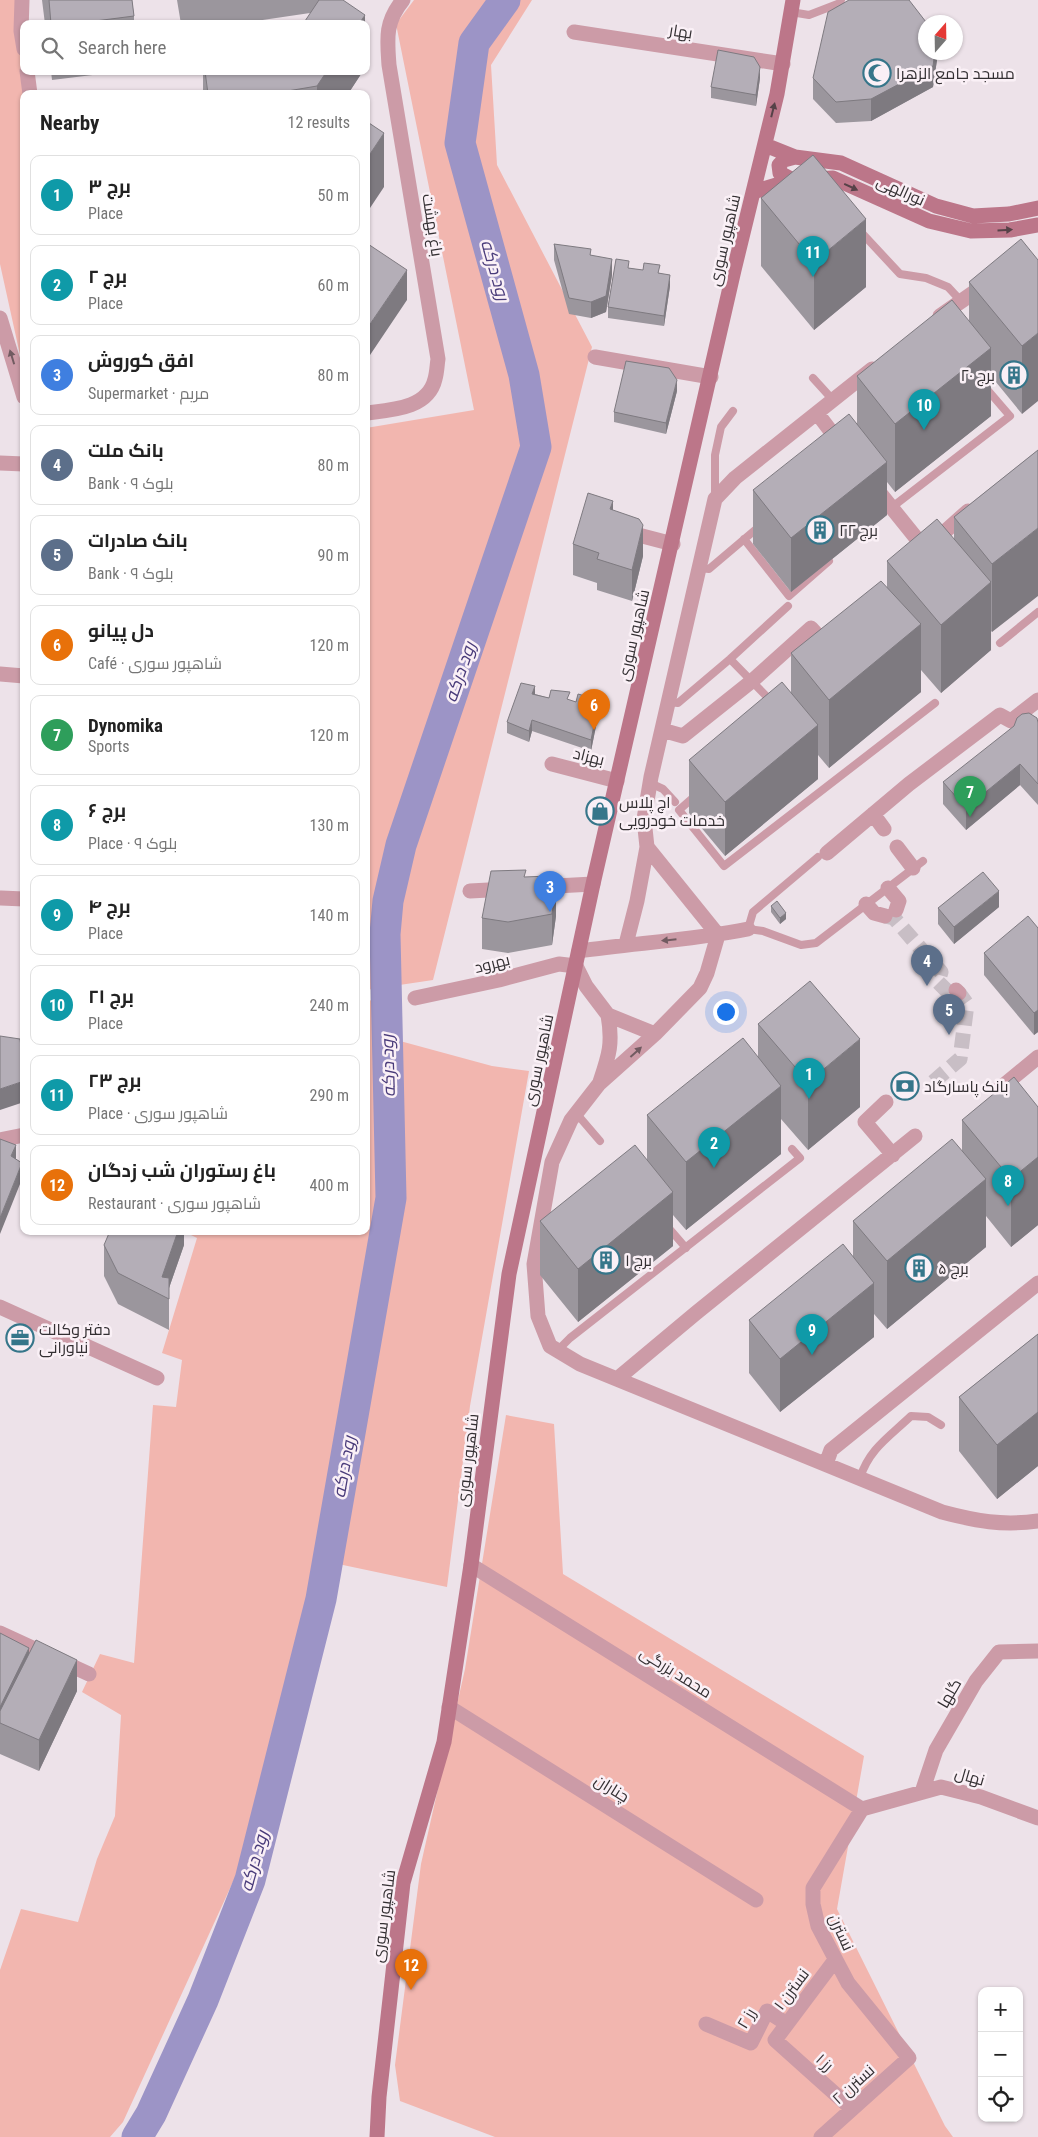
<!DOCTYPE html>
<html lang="en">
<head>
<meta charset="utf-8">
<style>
	:root { --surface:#fff; --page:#f6f6f6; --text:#222; --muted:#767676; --line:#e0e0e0; --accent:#36768a }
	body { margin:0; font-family:"Roboto Condensed",Cairo,sans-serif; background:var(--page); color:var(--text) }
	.controls { position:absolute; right:15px; bottom:15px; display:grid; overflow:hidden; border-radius:10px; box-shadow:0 1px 4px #0004 }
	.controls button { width:45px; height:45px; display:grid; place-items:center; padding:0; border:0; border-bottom:1px solid var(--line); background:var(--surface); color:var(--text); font:25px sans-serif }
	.compass { position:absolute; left:918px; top:15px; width:45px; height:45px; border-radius:50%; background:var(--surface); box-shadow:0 1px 4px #0004; rotate:20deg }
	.you { position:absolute; left:725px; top:1011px; width:18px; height:18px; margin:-12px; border:4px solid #fff; border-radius:50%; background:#1a73e8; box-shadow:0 0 0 8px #1a73e833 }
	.badge { display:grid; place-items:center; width:32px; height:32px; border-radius:50%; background:var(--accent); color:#fff; font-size:16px; font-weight:700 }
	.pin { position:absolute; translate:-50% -41px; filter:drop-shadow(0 1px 2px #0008) }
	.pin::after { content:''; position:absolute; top:26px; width:18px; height:15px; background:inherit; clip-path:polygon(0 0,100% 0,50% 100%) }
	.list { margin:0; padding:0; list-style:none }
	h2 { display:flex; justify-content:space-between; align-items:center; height:65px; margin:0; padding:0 20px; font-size:21px }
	h2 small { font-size:16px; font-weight:400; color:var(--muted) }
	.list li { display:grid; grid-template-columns:32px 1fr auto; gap:15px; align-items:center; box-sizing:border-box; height:80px; margin:0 10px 10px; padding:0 10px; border:1px solid var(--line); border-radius:10px }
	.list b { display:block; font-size:19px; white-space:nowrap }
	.list p { margin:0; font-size:16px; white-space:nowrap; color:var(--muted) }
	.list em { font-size:16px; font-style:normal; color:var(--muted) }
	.icon { flex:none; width:28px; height:28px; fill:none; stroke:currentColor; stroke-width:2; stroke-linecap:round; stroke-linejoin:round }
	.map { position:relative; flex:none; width:1038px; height:2137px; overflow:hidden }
	.search { position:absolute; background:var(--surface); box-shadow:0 1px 4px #0004; left:20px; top:20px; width:350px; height:55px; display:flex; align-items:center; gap:12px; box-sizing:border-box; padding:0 18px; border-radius:10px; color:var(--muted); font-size:19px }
	.panel { position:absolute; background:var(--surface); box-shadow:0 1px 4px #0004; left:20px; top:90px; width:350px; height:1145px; border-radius:10px }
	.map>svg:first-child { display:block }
</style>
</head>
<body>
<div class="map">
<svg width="1038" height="2137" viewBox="0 0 1038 2137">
	<rect width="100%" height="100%" fill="#ede2e9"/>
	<path fill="#f2b6af" d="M0 0H18L24 38V373L0 264Z
		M414 0H532L491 65 497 165 592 347 433 980 366 990V428L474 410 396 24Z
		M396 997 400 1041 492 1066 529 1071 470 1406 447 1587 343 1565 315 1562 248 1849 123 2122 110 2137H0V1970L21 1909 78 1922 97 1859 115 1816 121 1715 82 1692 100 1654 134 1663 153 1405 176 1407 182 1360 162 1353 197 1238 183 1231H366V1001Z
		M506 1415 554 1424 563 1574 864 1756 837 1909 945 2126 953 2137H495L400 2101 395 2065 421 1864 465 1669Z"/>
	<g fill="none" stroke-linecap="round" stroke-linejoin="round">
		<path stroke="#9c94c6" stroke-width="31" d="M137 2137 151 2114 203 2000 250 1880 321 1599 391 1198 385 934 388 901 401 845 536 447 524 375 460 143 474 43 505 0"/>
		<path stroke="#c8bec5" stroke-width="15" stroke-dasharray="15 8" stroke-linecap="butt" d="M885 916 894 918 941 972 938 982 951 995 959 993 967 1004 960 1059 932 1083"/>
		<path stroke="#cc9ba7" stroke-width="8" d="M791 12 809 15 840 3 841 0
			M860 231 900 274 926 278 948 287 961 301
			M813 378 833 400
			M715 497V455L721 427 733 411
			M891 508 1010 416 985 387
			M744 539 789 596 829 561
			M699 568 709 569 761 525
			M1000 643 1038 612
			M730 659 772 702
			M668 702 678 703 730 659 788 606
			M650 783 663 789 675 802
			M695 796 679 810 724 866 935 703
			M818 857 753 912 748 929 763 931 801 945 816 943 923 861
			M576 1113 600 1141
			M667 1226 686 1248
			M558 1350 570 1338 800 1158 792 1149
			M860 1478C869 1449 889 1437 911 1416L928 1417 941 1425"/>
		<path stroke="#cc9ba7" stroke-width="15" d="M22 0 21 31 24 49
			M574 32 783 64
			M27 71 30 94
			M940 316 973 293 986 288
			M0 318 24 397
			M595 357 711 377
			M366 413C391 410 428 409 435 379 437 372 437 365 438 359L389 65C387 38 385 22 403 0
			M817 413 842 446
			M0 463 24 464
			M875 487 925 549
			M623 531 673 544
			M931 544 968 511
			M0 674 24 676
			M662 730 683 736 752 681 811 628 822 640 829 633
			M552 764 617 781
			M873 814 884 829
			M897 847 913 868
			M827 853 909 784 1000 715 1011 721 1038 700
			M537 887 593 884
			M888 888 899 901 896 910
			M470 891 507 889
			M1 898 24 899
			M866 904 874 913 885 916
			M718 935 707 973 700 988 655 1034 599 1084 571 1120 552 1162 534 1264 538 1316 550 1346 580 1364 942 1512C976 1521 1002 1526 1038 1521
			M718 935 647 847 644 819 651 777 715 499 735 478 872 369
			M626 944 637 901 647 847
			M579 951C636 943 693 940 748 929
			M956 990 959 993
			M415 998 499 980 559 964 576 966 586 986 608 1015 655 1034
			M600 1082C609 1055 613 1044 608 1015
			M998 1090 1038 1057
			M886 1102 865 1122 893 1155
			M0 1140 24 1135
			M0 1307 157 1378
			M617 1379 696 1313 915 1136
			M826 1464 831 1450 1038 1283
			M471 1565 862 1809
			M0 1633 89 1674
			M449 1707 756 1900
			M922 1792 936 1750 976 1681 999 1652 1038 1651
			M862 1809 941 1787 981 1797 1038 1818
			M835 1960 775 2040 852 2109
			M706 2024 751 2043 767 2011 787 2024
			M821 2137 909 2058 848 1983 818 1926 813 1904V1888L862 1809"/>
		<path stroke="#bc7689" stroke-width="15" d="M765 145 795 157 841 163 936 206 973 216 1009 214 1038 208
			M793 180 780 173 779 165 784 160 795 157
			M753 192 793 180 833 178 929 221 971 231 1010 230 1038 225
			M377 2137 379 2097 403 1883 444 1742 471 1565 509 1274 593 884 734 270 777 94 793 0"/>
	</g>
	<path fill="#9b969d" d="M42 0H132L134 16V24H45Z
		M177 0H343L365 24 310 13 236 24H181Z
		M937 52V60L933 87 871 121 836 123 813 99V78Z
		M51 71H125L52 80Z
		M203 71H363L348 94H203Z
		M760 78 756 106 711 98V87Z
		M761 198 866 287 814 330 761 266Z
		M554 244 591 255 612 275 606 312 591 318 569 314 554 260Z
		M1038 260 1022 414 991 376V416L895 492 887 482V515L791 592 753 544V490L857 424V376L969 321V282Z
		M629 268 660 273 670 286 664 326 608 318V307Z
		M677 391 666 434 614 422V412Z
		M1038 450 992 632 991 631V650L941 693 921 670V692L829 768 818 755V779L725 856 689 813V760L791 692V653L887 587V561L954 539V517Z
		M613 510 643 556 632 601 597 590V583L573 575V544Z
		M535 694 549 698 570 700 599 711 591 751 532 731 529 742 507 733V722Z
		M1038 723V805L1020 785 966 830 943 804V782Z
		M526 877 556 916 552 945 508 953 482 949V918Z
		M771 906 786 919 780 924 771 912Z
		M999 907 954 944 938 924V908Z
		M1038 928V1032L1034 1035 984 975V953Z
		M758 1024 860 1107 808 1150 781 1119V1154L686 1230 673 1215V1246L578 1322 540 1275V1221L647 1160V1115L758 1058Z
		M1038 1107V1225L1011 1247 986 1216V1247L887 1329 874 1314V1337L780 1412 749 1373V1320L853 1257V1221L962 1151V1120Z
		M184 1231V1245L169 1288V1330L118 1304 104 1276V1245Z
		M1038 1334V1466L997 1499 959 1451V1397Z
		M0 1633 29 1654 77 1691 39 1771 0 1754Z"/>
	<path fill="#7e7a80" d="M365 15V24H359Z
		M935 52H937V60L933 87 871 121V99Z
		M760 67V78L756 106V95Z
		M327 71H363L348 94H317V86Z
		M384 133V187L366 214V160Z
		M866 219V287L814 330V262Z
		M612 259V275L606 312 591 318V302Z
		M407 270V300L366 361V330Z
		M670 275V286L664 326V316Z
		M1038 333V401L1022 414V346Z
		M991 348V416L895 492V424Z
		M677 380V391L666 434V423Z
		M887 462V515L791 592V538Z
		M613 501V532L610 509Z
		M643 525V556L632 601V570Z
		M1038 528V596L992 632V564Z
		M991 582V650L941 693V625Z
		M921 624V692L829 768V700Z
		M535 686V697L532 694Z
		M599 700V711L591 751V740Z
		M532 720V731L529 742V731Z
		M818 725V779L725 856V802Z
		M1020 764V785L966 830V808Z
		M556 885V916L552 945V914Z
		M999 891V907L954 944V927Z
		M786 913V919L780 924V918Z
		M1038 1010V1032L1034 1035V1013Z
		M860 1039V1107L808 1150V1082Z
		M24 1081V1102L0 1110V1089Z
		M781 1086V1154L686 1230V1162Z
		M16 1145V1161L11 1156Z
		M1038 1157V1225L1011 1247V1179Z
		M22 1163V1179L0 1234V1218Z
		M986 1179V1247L887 1329V1261Z
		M673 1192V1246L578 1322V1269Z
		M178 1231H184V1245L169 1288V1330V1289L162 1277Z
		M874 1283V1337L780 1412V1359Z
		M1038 1412V1466L997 1499V1445Z
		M29 1648V1679L0 1723V1707Z
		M77 1660V1691L39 1771V1740Z"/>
	<path fill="#b4aeb7" stroke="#7e7a80" d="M49 0H132L134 16 72 24H51Z
		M319 0H343L365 15 359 24H303Z
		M849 0H909L926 22V52H935L933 66 871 99 836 102 813 78 828 12Z
		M718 50 754 57 760 67 756 95 711 87Z
		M205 71H327L317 86 270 94H208Z
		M366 121 384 133 366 160Z
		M813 155 866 219 814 262 761 198Z
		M1021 239 1038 260V333L1022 346 969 282Z
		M368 244 407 270 366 330V247Z
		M554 244 591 249 590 255 612 259 606 296 591 302 569 298Z
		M616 259 629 261 628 268 643 270 644 263 660 265 658 273 670 275 664 316 608 307Z
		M952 300 991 348 895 424 857 376Z
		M626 361 669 368 677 380 666 423 614 412Z
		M849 414 887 462 791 538 753 490Z
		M1038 450V528L992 564 954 517Z
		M588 493 613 501 610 509 639 519 643 525 632 570 597 559 599 553 573 544Z
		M937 519 991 582 941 625 887 561Z
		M881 581 921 624 829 700 791 653Z
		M782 682 818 725 725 802 689 760Z
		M521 683 535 686 532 694 549 698 551 690 570 692 567 699 576 702 578 694 599 700 591 740 532 720 529 731 507 722Z
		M1029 713 1037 718 1038 723V784L1020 764 966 808 943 782 1014 726 1017 718 1022 714Z
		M526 870 524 877 549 876 556 885 552 914 508 922 482 918 491 871Z
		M983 872 999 891 954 927 938 908Z
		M777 901 786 913 780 918 771 906Z
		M1028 916 1038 928V1010L1034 1013 984 953Z
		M810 981 860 1039 808 1082 758 1024Z
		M0 1036 20 1039 24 1070V1081L0 1089Z
		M743 1038 781 1086 686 1162 647 1115Z
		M1014 1077 1038 1107V1157L1011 1179 962 1120Z
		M0 1139 16 1145 11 1156 22 1163 0 1218Z
		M952 1139 986 1179 887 1261 853 1221Z
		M635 1145 673 1192 578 1269 540 1221Z
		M110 1231H178L162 1277 169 1278V1299L118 1273 104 1245Z
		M843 1244 874 1283 780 1359 749 1320Z
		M1038 1334V1412L997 1445 959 1397Z
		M0 1633 29 1648 0 1707Z
		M36 1640 77 1660 39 1740 0 1723V1711Z"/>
	<defs><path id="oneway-solid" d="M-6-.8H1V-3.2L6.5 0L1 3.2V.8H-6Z" transform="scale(1.25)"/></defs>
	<g fill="#564248">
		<use href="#oneway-solid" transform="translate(773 110) rotate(-76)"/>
		<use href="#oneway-solid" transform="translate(851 187) rotate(25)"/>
		<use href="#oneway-solid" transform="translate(1005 230) rotate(-3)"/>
	</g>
	<g fill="#715b61">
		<use href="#oneway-solid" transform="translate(12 357) rotate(-107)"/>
		<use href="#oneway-solid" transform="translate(669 940) rotate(174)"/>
		<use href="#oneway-solid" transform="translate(636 1052) rotate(-42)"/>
	</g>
	<defs>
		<g id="mosque-ring" transform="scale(1.4375)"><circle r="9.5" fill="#faf0f6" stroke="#36768a" stroke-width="1.5"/><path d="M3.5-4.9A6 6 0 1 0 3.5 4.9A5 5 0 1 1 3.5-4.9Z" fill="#36768a"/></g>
		<g id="building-ring" transform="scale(1.4375)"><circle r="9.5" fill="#faf0f6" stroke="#36768a" stroke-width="1.5"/><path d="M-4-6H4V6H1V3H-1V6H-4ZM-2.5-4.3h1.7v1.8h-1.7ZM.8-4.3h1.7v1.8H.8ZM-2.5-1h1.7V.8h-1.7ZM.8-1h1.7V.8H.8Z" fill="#36768a"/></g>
		<g id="shop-ring" transform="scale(1.4375)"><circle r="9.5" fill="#faf0f6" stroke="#36768a" stroke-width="1.5"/><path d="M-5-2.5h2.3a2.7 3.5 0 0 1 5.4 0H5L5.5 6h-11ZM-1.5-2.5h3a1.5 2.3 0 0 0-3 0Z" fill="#36768a"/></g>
		<g id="bank-ring" transform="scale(1.4375)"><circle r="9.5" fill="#faf0f6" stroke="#36768a" stroke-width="1.5"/><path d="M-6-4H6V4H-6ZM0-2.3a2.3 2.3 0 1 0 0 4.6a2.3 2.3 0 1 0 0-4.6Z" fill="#36768a"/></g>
		<g id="office-ring" transform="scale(1.4375)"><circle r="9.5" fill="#faf0f6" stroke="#36768a" stroke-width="1.5"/><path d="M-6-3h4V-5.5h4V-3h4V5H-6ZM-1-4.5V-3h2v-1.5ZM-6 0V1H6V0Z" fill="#36768a"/></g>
	</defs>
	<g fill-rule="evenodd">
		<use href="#mosque-ring" x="877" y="73"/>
		<use href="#building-ring" x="1014" y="375"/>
		<use href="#building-ring" x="820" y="530"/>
		<use href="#shop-ring" x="600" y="811"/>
		<use href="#bank-ring" x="905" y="1086"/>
		<use href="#building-ring" x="606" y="1260"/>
		<use href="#building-ring" x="919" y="1268"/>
		<use href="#office-ring" x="20" y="1338"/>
	</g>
	<g text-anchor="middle" stroke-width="5" stroke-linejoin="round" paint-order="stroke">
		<g font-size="16" fill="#343033" stroke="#faf0f6">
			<text transform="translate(681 31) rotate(9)" y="6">بهار</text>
			<text transform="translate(901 190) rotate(24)" y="6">نورالهی</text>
			<text transform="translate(433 225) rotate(81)" y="6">باغ بهشت</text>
			<text transform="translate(724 240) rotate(-77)" y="6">شاهپور سوری</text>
			<text transform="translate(633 635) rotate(-77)" y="6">شاهپور سوری</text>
			<text transform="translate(589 756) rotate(14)" y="6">بهزاد</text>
			<text transform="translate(492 963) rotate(-14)" y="6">بهرود</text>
			<text transform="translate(538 1060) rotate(-78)" y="6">شاهپور سوری</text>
			<text transform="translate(467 1460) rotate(-83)" y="6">شاهپور سوری</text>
			<text transform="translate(676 1672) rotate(32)" y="6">محمد بزرگی</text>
			<text transform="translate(949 1693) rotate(-60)" y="6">گلها</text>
			<text transform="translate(970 1776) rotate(16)" y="6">نهال</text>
			<text transform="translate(612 1788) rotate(32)" y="6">چناران</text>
			<text transform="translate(383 1916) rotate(-82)" y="6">شاهپور سوری</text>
			<text transform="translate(842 1932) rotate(66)" y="6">نسترن</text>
			<text transform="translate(791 1989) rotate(-53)" y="6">نسترن ۱</text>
			<text transform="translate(746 2018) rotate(-59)" y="6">رز ۲</text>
			<text transform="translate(825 2062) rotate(42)" y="6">رز ۱</text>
			<text transform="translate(853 2084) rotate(-42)" y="6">نسترن ۲</text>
		</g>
		<g font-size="16" fill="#343033" stroke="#faf0f6" text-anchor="start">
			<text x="896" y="79">مسجد جامع الزهرا</text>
			<text x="995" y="381" text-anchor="end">برج ۲۰</text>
			<text x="839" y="536">برج ۲۲</text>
			<text x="619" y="808">اچ پلاس<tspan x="619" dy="18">خدمات خودرویی</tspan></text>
			<text x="924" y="1092">بانک پاسارگاد</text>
			<text x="625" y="1266">برج ۱</text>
			<text x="938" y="1274">برج ۵</text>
			<text x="39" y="1335">دفتر وکالت<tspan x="39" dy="18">نیاورانی</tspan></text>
		</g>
		<g font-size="18" font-style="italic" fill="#493b7a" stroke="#faf0f6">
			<text transform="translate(495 270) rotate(74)" y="6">رود درکه</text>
			<text transform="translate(460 672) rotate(-71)" y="6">رود درکه</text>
			<text transform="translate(388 1066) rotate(-92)" y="6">رود درکه</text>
			<text transform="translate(344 1467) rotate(-80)" y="6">رود درکه</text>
			<text transform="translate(254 1861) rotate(-74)" y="6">رود درکه</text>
		</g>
	</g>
</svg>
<div class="controls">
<button>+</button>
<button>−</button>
<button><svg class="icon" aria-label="locate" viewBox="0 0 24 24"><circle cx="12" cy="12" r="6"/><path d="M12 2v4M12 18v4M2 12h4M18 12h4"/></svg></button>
</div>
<svg class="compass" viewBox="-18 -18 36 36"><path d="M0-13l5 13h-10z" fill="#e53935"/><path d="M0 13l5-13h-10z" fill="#767676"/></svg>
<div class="you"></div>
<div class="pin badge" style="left:809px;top:1099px;background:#0f9aa8">1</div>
<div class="pin badge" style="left:714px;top:1168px;background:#0f9aa8">2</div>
<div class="pin badge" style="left:550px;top:912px;background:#3f7fe0">3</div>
<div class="pin badge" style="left:927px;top:986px;background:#5c6f8a">4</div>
<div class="pin badge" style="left:949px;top:1035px;background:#5c6f8a">5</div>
<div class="pin badge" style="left:594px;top:730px;background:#e8710a">6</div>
<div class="pin badge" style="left:970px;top:817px;background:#2e9e5b">7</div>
<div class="pin badge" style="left:1008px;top:1206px;background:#0f9aa8">8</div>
<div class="pin badge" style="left:812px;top:1355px;background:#0f9aa8">9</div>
<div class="pin badge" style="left:924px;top:430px;background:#0f9aa8">10</div>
<div class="pin badge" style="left:813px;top:277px;background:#0f9aa8">11</div>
<div class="pin badge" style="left:411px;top:1990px;background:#e8710a">12</div>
<div class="search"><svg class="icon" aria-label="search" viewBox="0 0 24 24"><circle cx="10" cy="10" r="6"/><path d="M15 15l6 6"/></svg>Search here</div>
<section class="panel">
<h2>Nearby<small>12 results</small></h2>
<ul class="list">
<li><span class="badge" style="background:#0f9aa8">1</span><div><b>برج ۳</b><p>Place</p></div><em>50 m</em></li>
<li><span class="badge" style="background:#0f9aa8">2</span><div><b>برج ۲</b><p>Place</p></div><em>60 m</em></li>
<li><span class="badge" style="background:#3f7fe0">3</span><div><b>افق کوروش</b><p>Supermarket · مریم</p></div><em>80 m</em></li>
<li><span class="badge" style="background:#5c6f8a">4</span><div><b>بانک ملت</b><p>Bank · بلوک ۹</p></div><em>80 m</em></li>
<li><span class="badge" style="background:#5c6f8a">5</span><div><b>بانک صادرات</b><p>Bank · بلوک ۹</p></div><em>90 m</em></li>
<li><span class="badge" style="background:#e8710a">6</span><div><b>دل پیانو</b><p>Café · شاهپور سوری</p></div><em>120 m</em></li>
<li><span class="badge" style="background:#2e9e5b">7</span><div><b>Dynomika</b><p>Sports</p></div><em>120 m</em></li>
<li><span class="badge" style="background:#0f9aa8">8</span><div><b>برج ۶</b><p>Place · بلوک ۹</p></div><em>130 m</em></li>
<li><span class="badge" style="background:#0f9aa8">9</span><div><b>برج ۴</b><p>Place</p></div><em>140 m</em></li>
<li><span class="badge" style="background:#0f9aa8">10</span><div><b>برج ۲۱</b><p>Place</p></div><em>240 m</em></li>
<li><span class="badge" style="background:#0f9aa8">11</span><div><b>برج ۲۳</b><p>Place · شاهپور سوری</p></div><em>290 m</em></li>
<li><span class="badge" style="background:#e8710a">12</span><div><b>باغ رستوران شب زدگان</b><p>Restaurant · شاهپور سوری</p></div><em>400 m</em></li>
</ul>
</section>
</div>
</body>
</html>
